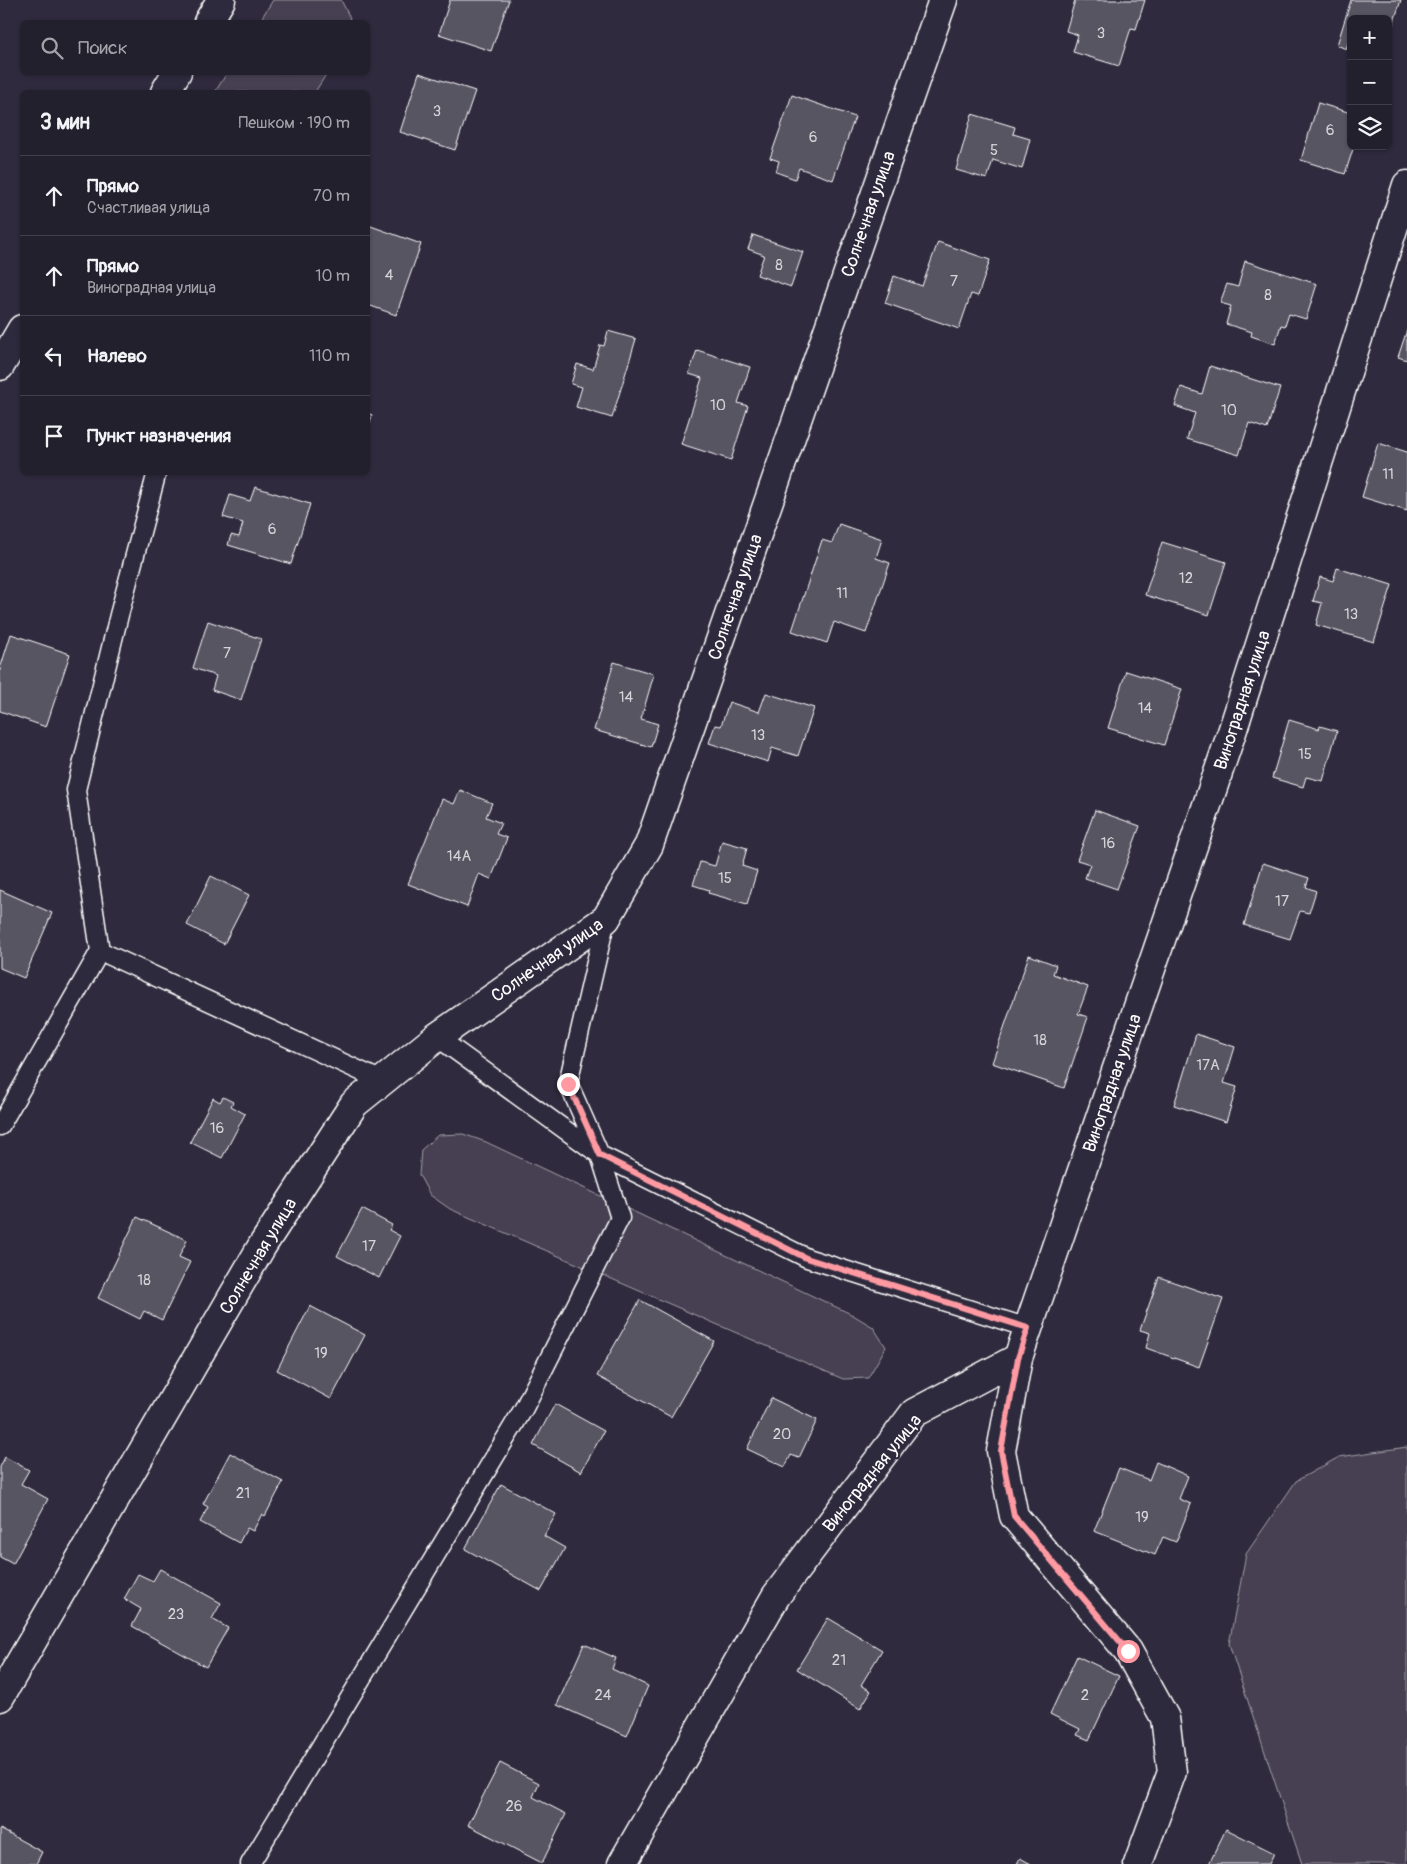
<!DOCTYPE html>
<html lang="ru">
<head>
<meta charset="utf-8">
<style>
	:root { --surface:#23202e; --page:#2b2836; --text:#f1f3f6; --muted:#a3a3aa; --line:#403e4a }
	body { margin:0; font-family:Pangolin,sans-serif; background:var(--page); color:var(--text) }
	.controls { position:absolute; right:15px; top:15px; display:grid; overflow:hidden; border-radius:8px; box-shadow:0 1px 4px #0004 }
	.controls button { width:45px; height:45px; display:grid; place-items:center; padding:0; border:0; border-bottom:1px solid var(--line); background:var(--surface); color:var(--text); font:25px sans-serif }
	.stop { position:absolute; width:15px; height:15px; margin:-11px; border:4px solid #ff9aa2; border-radius:50%; background:#fff }
	.stop.end { background:#ff9aa2; border-color:#fff; box-shadow:0 1px 5px #0008 }
	.list { margin:0; padding:0; list-style:none }
	h2 { display:flex; justify-content:space-between; align-items:center; height:65px; margin:0; padding:0 20px; font-size:21px }
	h2 small { font-size:16px; font-weight:400; color:var(--muted) }
	.list li { display:grid; grid-template-columns:32px 1fr auto; gap:15px; align-items:center; box-sizing:border-box; height:80px; padding:0 20px; border-top:1px solid var(--line) }
	.list b { display:block; font-size:19px; white-space:nowrap }
	.list p { margin:0; font-size:16px; white-space:nowrap; color:var(--muted) }
	.list em { font-size:16px; font-style:normal; color:var(--muted) }
	.icon { flex:none; width:28px; height:28px; fill:none; stroke:currentColor; stroke-width:2; stroke-linecap:round; stroke-linejoin:round }
	.map { position:relative; flex:none; width:1407px; height:1864px; overflow:hidden }
	.search { position:absolute; background:var(--surface); box-shadow:0 1px 4px #0004; left:20px; top:20px; width:350px; height:55px; display:flex; align-items:center; gap:12px; box-sizing:border-box; padding:0 18px; border-radius:8px; color:var(--muted); font-size:19px }
	.panel { position:absolute; background:var(--surface); box-shadow:0 1px 4px #0004; left:20px; top:90px; width:350px; height:385px; border-radius:8px }
	.map>svg:first-child { display:block }
</style>
</head>
<body>
<div class="map">
<svg width="1407" height="1864" viewBox="0 0 1407 1864">
	<rect width="100%" height="100%" fill="#2f2a3d"/>
	<filter id="ink" filterUnits="userSpaceOnUse"><feTurbulence type="fractalNoise" baseFrequency=".02" numOctaves="2"/><feDisplacementMap in="SourceGraphic" scale="10" xChannelSelector="R" yChannelSelector="G"/><feConvolveMatrix kernelMatrix="1 2 1 2 8 2 1 2 1" color-interpolation-filters="sRGB"/></filter>
	<g filter="url(#ink)">
		<path fill="#464152" stroke="#a2a0a8" d="M273 0H341L350 18 348 22H259Z
			M227 73V72L327 73 315 92H215Z
			M463 1134 486 1142 853 1315 873 1327 886 1347 868 1378 843 1379 450 1209 430 1195 419 1175 421 1150 438 1135Z
			M1407 1447V1864H1302L1229 1644 1246 1554 1296 1481 1339 1457Z"/>
		<path fill="#595564" stroke="#fff" d="M450 0H509L491 51 439 34Z
			M1075 0H1145L1136 29 1131 28 1119 66 1073 52 1078 35 1066 31Z
			M1351 0H1401L1388 40V19H1351V41L1349 40 1346 49 1337 45Z
			M419 73 475 91 455 150 400 132Z
			M792 95 855 117 833 180 799 168 795 179 776 172 779 161 770 158Z
			M1318 103 1351 113V146H1354L1345 174 1301 160Z
			M972 114 1015 127 1013 134 1030 139 1022 169 993 160 987 179 956 170Z
			M368 225 421 244 396 315 368 305Z
			M753 235 803 252 791 287 757 275 764 255 748 249Z
			M938 242 990 260 978 296 971 294 959 329 885 303 894 276 922 286Z
			M1245 261 1317 284 1306 319 1289 314 1285 326 1281 325 1275 344 1251 336 1252 332 1226 324 1231 306 1220 303 1227 284 1238 287Z
			M1407 330V360L1398 357Z
			M608 331 636 339 612 418 576 407 582 387 571 384 577 364 593 369 600 345 604 346Z
			M697 350 750 367 738 403 748 406 731 460 681 444 702 378 689 374Z
			M1210 366 1280 388 1267 429 1249 423 1239 455 1187 439 1195 413 1175 406 1181 387 1202 394Z
			M368 413 372 415 368 430Z
			M1378 443 1407 452V511L1362 497Z
			M255 487 310 504 291 564 228 545 231 535 239 537 243 523 223 517 230 495 250 501Z
			M839 524 882 539 876 558 890 563 866 633 834 622 827 643 792 631 822 540 832 543Z
			M1162 542 1226 562 1209 615 1145 595Z
			M1337 568 1392 585 1374 642 1316 625 1322 603 1313 601 1320 577 1333 581Z
			M208 621 261 639 241 700 212 690 216 676 193 668Z
			M11 634 70 654 46 727 0 711V669Z
			M614 662 654 674 641 719 658 724 651 747 594 730Z
			M1126 671 1182 689 1164 745 1108 728Z
			M766 693 814 708 798 756 772 748 768 762 709 743 715 725 721 726 729 702 759 712Z
			M1289 720 1319 729 1320 726 1337 731 1323 781 1306 777 1303 787 1272 778Z
			M460 790 492 803 486 817 501 823 496 834 507 838 491 879 479 874 467 907 408 884 442 799 454 804Z
			M1095 810 1140 826 1117 889 1085 878 1090 864 1077 860Z
			M722 841 747 848 742 866 757 871 747 904 708 893 709 890 693 885 700 862 715 866Z
			M1263 863 1309 878 1306 887 1316 891 1309 913 1300 911 1290 939 1244 925Z
			M211 876 249 895 224 944 187 925Z
			M0 890 52 913 24 978 0 968Z
			M1029 955 1056 965 1053 974 1088 987 1078 1014 1088 1017 1064 1088 992 1063Z
			M1196 1034 1235 1047 1224 1083 1237 1087 1226 1122 1174 1105Z
			M223 1097 233 1102 231 1106 245 1114 222 1158 190 1142 213 1098 220 1102Z
			M362 1209 392 1225 389 1230 400 1236 379 1278 337 1256Z
			M137 1217 187 1240 179 1257 190 1262 162 1320 144 1311 140 1319 98 1298Z
			M1159 1277 1223 1299 1199 1367 1146 1348 1150 1333 1140 1330Z
			M640 1300 714 1341 671 1417 597 1376Z
			M310 1306 365 1335 331 1399 277 1370Z
			M771 1398 817 1420 799 1458 791 1455 785 1467 747 1449Z
			M555 1404 604 1431 581 1472 533 1445Z
			M230 1453 283 1482 265 1516 262 1514 253 1531 247 1528 239 1543 200 1522 208 1507 203 1504Z
			M5 1457 29 1470 21 1484 48 1499 13 1564 0 1557V1467Z
			M1156 1462 1188 1476 1179 1499 1191 1504 1176 1542 1163 1537 1155 1555 1094 1531 1119 1468 1149 1480Z
			M501 1484 556 1514 544 1536 565 1548 541 1591 465 1549Z
			M160 1569 221 1603 212 1619 228 1628 206 1667 132 1626 141 1609 124 1599 138 1574 153 1581Z
			M828 1618 882 1650 861 1685 871 1691 860 1709 797 1669Z
			M584 1644 616 1658 612 1669 648 1686 627 1736 557 1705Z
			M1077 1656 1119 1676 1089 1740 1077 1735 1080 1729 1050 1714Z
			M500 1763 539 1783 533 1797 566 1814 542 1863 468 1825Z
			M0 1829 42 1852 36 1864H0Z
			M1226 1829 1274 1853 1269 1864H1209Z
			M1020 1858 1031 1864H1017Z"/>
		<g fill="none" stroke-linecap="round" stroke-linejoin="round">
			<g stroke="#fff" stroke-width="21">
				<path id="lane" d="M100 951 382 1081
					M437 1037 600 1155 807 1258 1028 1328
					M0 1126 100 951 76 790 119 615 157 472
					M250 1864 524 1408 620 1218 600 1155 568 1083 606 919"/>
			</g>
			<g stroke="#fff" stroke-width="31">
				<path id="street" d="M208 22 221 0
					M165 92 177 72
					M0 366 22 329
					M1018 1358 1001 1451 1014 1516 1128 1651 1165 1718 1172 1772 1138 1864
					M0 1697 262 1246 354 1104 437 1037 606 919 649 845 943 0
					M622 1864 776 1596 914 1413 1018 1358 1233 729 1407 185"/>
			</g>
			<use href="#lane" stroke="#2f2a3d" stroke-width="18"/>
			<use href="#street" stroke="#2f2a3d" stroke-width="28"/>
		</g>
	</g>
	<g fill="none" stroke-linecap="round" stroke-linejoin="round" filter="url(#ink)">
		<path stroke="#ff9aa2" stroke-width="6" d="M568 1084 600 1155 806 1258 1028 1328 1018 1358 1001 1451 1014 1516 1128 1651"/>
	</g>
	<g text-anchor="middle" stroke-width="4.5" stroke-linejoin="round" paint-order="stroke">
		<g font-size="15" fill="#d6d4d8">
			<text x="1101" y="38">3</text>
			<text x="437" y="116">3</text>
			<text x="1330" y="135">6</text>
			<text x="813" y="142">6</text>
			<text x="994" y="155">5</text>
			<text x="779" y="270">8</text>
			<text x="389" y="280">4</text>
			<text x="954" y="286">7</text>
			<text x="1268" y="300">8</text>
			<text x="718" y="410">10</text>
			<text x="1229" y="415">10</text>
			<text x="1388" y="479">11</text>
			<text x="272" y="534">6</text>
			<text x="1186" y="583">12</text>
			<text x="842" y="598">11</text>
			<text x="1351" y="619">13</text>
			<text x="227" y="658">7</text>
			<text x="626" y="702">14</text>
			<text x="1145" y="713">14</text>
			<text x="758" y="740">13</text>
			<text x="1305" y="759">15</text>
			<text x="1108" y="848">16</text>
			<text x="459" y="861">14А</text>
			<text x="725" y="883">15</text>
			<text x="1282" y="906">17</text>
			<text x="1040" y="1045">18</text>
			<text x="1208" y="1070">17А</text>
			<text x="217" y="1133">16</text>
			<text x="369" y="1251">17</text>
			<text x="144" y="1285">18</text>
			<text x="321" y="1358">19</text>
			<text x="782" y="1439">20</text>
			<text x="243" y="1498">21</text>
			<text x="1142" y="1522">19</text>
			<text x="176" y="1619">23</text>
			<text x="839" y="1665">21</text>
			<text x="603" y="1700">24</text>
			<text x="1085" y="1700">2</text>
			<text x="514" y="1811">26</text>
		</g>
		<g font-size="18" fill="#fff" stroke="#2f2a3d">
			<text transform="translate(868 214) rotate(-71)" y="6">Солнечная улица</text>
			<text transform="translate(735 597) rotate(-71)" y="6">Солнечная улица</text>
			<text transform="translate(1242 700) rotate(-72)" y="6">Виноградная улица</text>
			<text transform="translate(547 960) rotate(-35)" y="6">Солнечная улица</text>
			<text transform="translate(1112 1083) rotate(-71)" y="6">Виноградная улица</text>
			<text transform="translate(258 1256) rotate(-59)" y="6">Солнечная улица</text>
			<text transform="translate(872 1473) rotate(-51)" y="6">Виноградная улица</text>
		</g>
	</g>
</svg>
<div class="controls">
<button>+</button>
<button>−</button>
<button><svg class="icon" aria-label="layers" viewBox="0 0 24 24"><path d="M12 4l9 5-9 5-9-5zM3 14l9 5 9-5"/></svg></button>
</div>
<div class="stop" style="left:1128px;top:1651px"></div>
<div class="stop end" style="left:568px;top:1084px"></div>
<div class="search"><svg class="icon" aria-label="search" viewBox="0 0 24 24"><circle cx="10" cy="10" r="6"/><path d="M15 15l6 6"/></svg>Поиск</div>
<section class="panel">
<h2>3 мин<small>Пешком · 190 m</small></h2>
<ul class="list">
<li><svg class="icon" aria-label="ahead" viewBox="0 0 24 24"><path d="M12 20V5M6 11l6-6 6 6"/></svg><div><b>Прямо</b><p>Счастливая улица</p></div><em>70 m</em></li>
<li><svg class="icon" aria-label="ahead" viewBox="0 0 24 24"><path d="M12 20V5M6 11l6-6 6 6"/></svg><div><b>Прямо</b><p>Виноградная улица</p></div><em>10 m</em></li>
<li><svg class="icon" aria-label="left" viewBox="0 0 24 24"><path d="M17 20v-9H6M10 6l-5 5 5 5"/></svg><div><b>Налево</b></div><em>110 m</em></li>
<li><svg class="icon" aria-label="arrive" viewBox="0 0 24 24"><path d="M6 21V4h12l-3 4 3 4H6"/></svg><div><b>Пункт назначения</b></div></li>
</ul>
</section>
</div>
</body>
</html>
